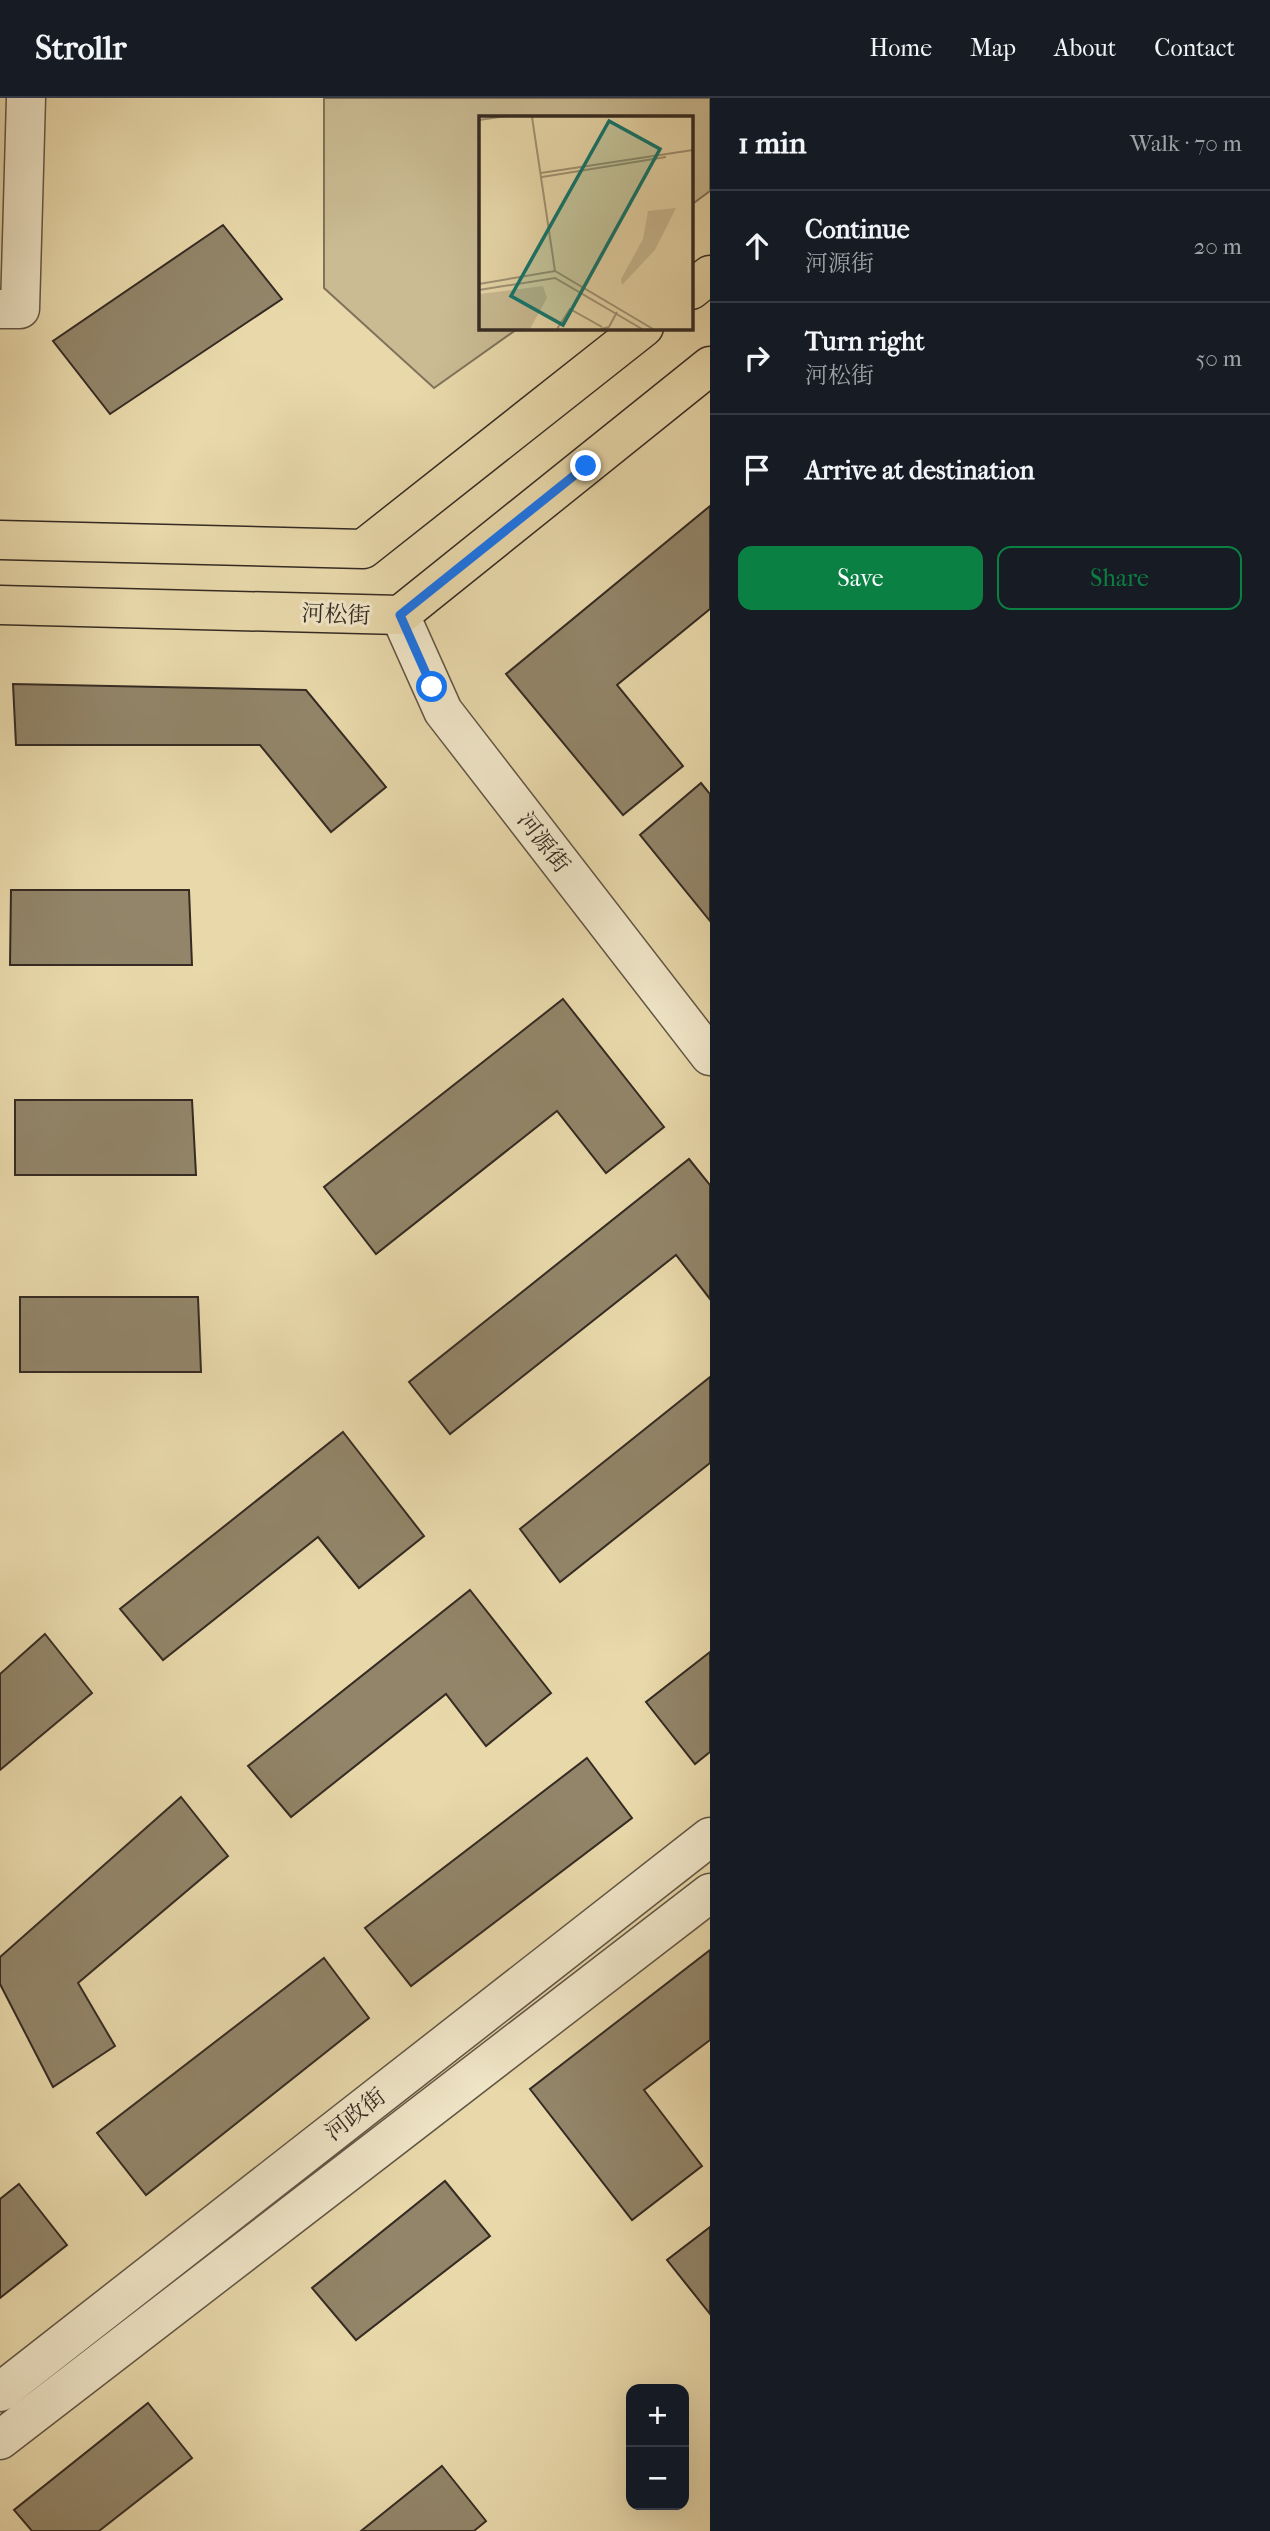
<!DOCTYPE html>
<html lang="en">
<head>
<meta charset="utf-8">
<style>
	:root { --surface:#171b24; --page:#242831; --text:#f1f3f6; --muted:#9ea1a6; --line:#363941; --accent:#0b8043 }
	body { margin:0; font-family:"IM FELL French Canon","Noto Serif SC",serif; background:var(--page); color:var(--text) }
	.controls { position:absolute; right:21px; bottom:21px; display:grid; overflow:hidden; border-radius:14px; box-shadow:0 7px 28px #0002 }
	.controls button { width:63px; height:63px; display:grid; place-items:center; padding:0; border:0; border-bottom:2px solid var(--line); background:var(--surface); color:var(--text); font:35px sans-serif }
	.stop { position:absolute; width:21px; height:21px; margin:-16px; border:5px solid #1a73e8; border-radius:50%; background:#fff }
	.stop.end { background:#1a73e8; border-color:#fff; box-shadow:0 2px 7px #0008 }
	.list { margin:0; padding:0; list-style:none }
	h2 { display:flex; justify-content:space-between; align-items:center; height:91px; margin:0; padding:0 28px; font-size:30px }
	h2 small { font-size:23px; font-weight:400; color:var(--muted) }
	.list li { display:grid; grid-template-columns:46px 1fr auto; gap:21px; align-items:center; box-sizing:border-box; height:112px; padding:0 28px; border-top:2px solid var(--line) }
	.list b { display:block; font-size:26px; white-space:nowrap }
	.list p { margin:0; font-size:23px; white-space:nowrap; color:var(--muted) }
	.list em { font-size:23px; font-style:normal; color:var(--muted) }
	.actions { display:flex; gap:14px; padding:21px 28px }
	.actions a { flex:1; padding:16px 0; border:2px solid var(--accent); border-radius:14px; text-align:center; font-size:24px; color:var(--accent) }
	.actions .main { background:var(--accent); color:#fff }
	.icon { flex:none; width:38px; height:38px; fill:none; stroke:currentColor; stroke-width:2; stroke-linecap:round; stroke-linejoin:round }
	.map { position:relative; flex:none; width:710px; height:2433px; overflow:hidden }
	header { display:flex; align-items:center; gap:42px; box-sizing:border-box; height:98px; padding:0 35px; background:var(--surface); border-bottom:2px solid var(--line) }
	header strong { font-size:33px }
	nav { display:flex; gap:38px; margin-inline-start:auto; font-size:24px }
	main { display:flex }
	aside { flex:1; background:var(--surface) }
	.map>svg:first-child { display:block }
</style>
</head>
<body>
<header>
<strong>Strollr</strong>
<nav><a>Home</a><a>Map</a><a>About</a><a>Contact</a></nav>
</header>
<main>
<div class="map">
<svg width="710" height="2433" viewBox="0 0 710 2433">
	<rect width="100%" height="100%" fill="#e8d8aa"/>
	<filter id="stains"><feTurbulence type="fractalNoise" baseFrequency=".00286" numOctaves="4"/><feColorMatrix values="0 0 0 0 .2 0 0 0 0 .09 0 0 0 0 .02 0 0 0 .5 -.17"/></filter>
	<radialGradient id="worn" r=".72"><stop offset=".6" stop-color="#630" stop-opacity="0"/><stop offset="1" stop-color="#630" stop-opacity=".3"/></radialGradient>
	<path fill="#cabb93" stroke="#80735b" stroke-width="2" d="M324 0H710V93L691 107V19H481V229H520L434 290 324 190Z"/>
	<path fill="#928569" stroke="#352b23" stroke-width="2" d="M223 127 282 201 110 316 53 243Z
		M710 408V511L617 587 683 668 623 717 506 576Z
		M13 586 306 592 386 689 331 734 260 647H16Z
		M701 685 710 696V823L640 737Z
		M11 792H189L192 867H10Z
		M563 901 664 1029 606 1075 557 1013 376 1156 324 1089Z
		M15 1002H192L196 1077H15Z
		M689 1061 710 1087V1201L676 1157 450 1336 409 1284Z
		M20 1199H198L201 1274H20Z
		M710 1279V1365L560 1484 520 1431Z
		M343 1334 424 1438 359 1490 318 1439 163 1562 120 1511Z
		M470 1492 551 1595 486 1648 446 1596 291 1719 248 1668Z
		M45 1536 92 1595 0 1672V1576Z
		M710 1554V1654L695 1666 646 1604Z
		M587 1660 632 1720 411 1888 365 1830Z
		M181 1699 228 1758 78 1885 115 1948 53 1989 0 1886V1859Z
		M710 1852V1942L644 1992 702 2068 632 2122 530 1991Z
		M324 1860 369 1920 146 2097 97 2035Z
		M445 2083 490 2138 356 2242 312 2190Z
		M19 2086 67 2147 0 2200V2101Z
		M710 2129V2216L667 2162Z
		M148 2305 192 2360 99 2433H32L14 2412Z
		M442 2368 486 2423 474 2433H361Z"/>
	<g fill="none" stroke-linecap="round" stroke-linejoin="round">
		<g stroke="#625645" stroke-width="41">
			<path id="minor" d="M0 211H20L26 0
				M400 517 443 613 710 958
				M0 2294 710 1739
				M0 2342 710 1795"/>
		</g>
		<g stroke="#352b23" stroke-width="41">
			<path id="major" d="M691 192 710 177
				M0 442 363 451 644 229
				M0 507 400 517 710 268"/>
		</g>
		<use href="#minor" stroke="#f0e6c8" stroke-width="38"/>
		<use href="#major" stroke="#e8d8aa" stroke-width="38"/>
	</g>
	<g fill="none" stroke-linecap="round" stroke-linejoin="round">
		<path stroke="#1a73e8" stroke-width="9" d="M432 589 400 517 586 368"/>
	</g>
	<g text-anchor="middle" stroke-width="6" stroke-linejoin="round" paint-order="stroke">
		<g font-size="23" fill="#352b23" stroke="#f0e6c8">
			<text transform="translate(336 516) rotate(2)" y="8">河松街</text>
			<text transform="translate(544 744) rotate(52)" y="8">河源街</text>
			<text transform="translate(355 2016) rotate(-38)" y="8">河政街</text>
		</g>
	</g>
	<g transform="translate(479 18)">
		<rect width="214" height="214" fill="#e8d8aa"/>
		<path d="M197 92 176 134 143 169 142 163 164 123 169 95ZM64 170 68 182 51 213H0V178Z" fill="#cabb93"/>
		<path fill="none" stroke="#a09374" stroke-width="2" d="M53 1 76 155M0 4 27 0M62 57 214 34M63 61 187 41M0 168 76 155 174 213M0 174 76 162 163 213M78 213 91 193 123 211M122 213 130 211 138 196"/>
		<path fill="#0f766e" fill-opacity="0.15" stroke="#0f766e" stroke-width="3.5" d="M130 5 181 33 84 209 32 180Z"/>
		<rect width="214" height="214" fill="none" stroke="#352b23" stroke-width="3.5"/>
	</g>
	<rect width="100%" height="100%" filter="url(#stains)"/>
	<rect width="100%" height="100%" fill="url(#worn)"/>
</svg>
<div class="controls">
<button>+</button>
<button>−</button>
</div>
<div class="stop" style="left:432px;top:589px"></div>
<div class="stop end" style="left:586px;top:368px"></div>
</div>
<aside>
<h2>1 min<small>Walk · 70 m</small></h2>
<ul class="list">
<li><svg class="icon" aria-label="ahead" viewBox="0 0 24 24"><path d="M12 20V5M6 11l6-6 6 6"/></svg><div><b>Continue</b><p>河源街</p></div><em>20 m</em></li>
<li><svg class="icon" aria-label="right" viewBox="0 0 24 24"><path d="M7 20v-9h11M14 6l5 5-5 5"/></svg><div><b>Turn right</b><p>河松街</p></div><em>50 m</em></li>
<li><svg class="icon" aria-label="arrive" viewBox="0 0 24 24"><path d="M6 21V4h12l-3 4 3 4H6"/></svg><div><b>Arrive at destination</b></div></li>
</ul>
<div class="actions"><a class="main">Save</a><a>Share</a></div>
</aside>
</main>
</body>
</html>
